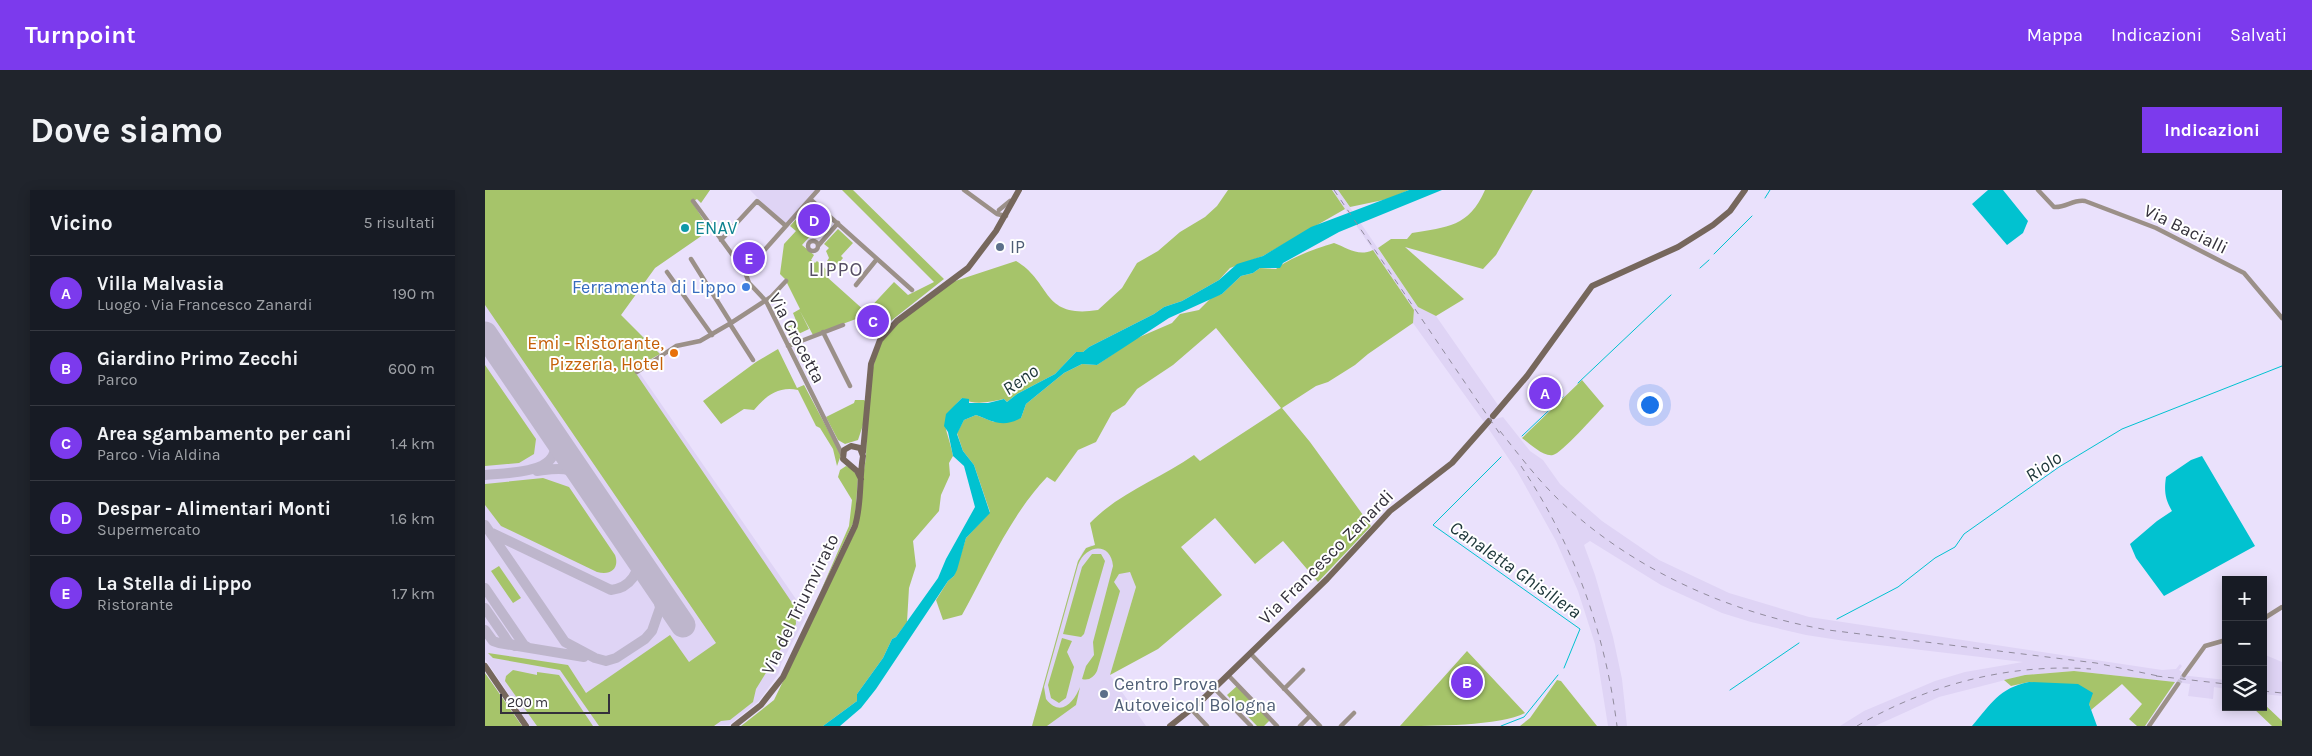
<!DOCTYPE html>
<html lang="it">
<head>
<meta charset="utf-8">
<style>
	:root { --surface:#171b24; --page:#20242c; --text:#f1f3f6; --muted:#9ea1a6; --line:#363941; --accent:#7c3aed }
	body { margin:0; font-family:Karla,sans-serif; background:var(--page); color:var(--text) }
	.controls { position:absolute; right:15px; bottom:15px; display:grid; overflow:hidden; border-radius:0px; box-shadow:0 2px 12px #0003 }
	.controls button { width:45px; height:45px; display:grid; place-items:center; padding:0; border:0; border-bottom:1px solid var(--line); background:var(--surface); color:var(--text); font:25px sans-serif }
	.scale { position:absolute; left:15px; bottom:12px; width:110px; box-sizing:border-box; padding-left:5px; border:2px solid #34313b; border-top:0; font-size:14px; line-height:18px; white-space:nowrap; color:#34313b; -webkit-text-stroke:4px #fff; paint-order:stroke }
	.you { position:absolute; left:1164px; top:214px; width:18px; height:18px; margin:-12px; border:4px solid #fff; border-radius:50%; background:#1a73e8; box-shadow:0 0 0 8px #1a73e833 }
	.badge { display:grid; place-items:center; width:32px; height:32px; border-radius:50%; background:var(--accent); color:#fff; font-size:16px; font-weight:700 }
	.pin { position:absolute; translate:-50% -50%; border:2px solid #fff; box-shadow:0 1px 5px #0006 }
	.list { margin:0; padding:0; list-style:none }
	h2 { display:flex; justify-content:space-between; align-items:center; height:65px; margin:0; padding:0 20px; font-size:21px }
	h2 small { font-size:16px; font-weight:400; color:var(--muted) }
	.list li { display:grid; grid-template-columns:32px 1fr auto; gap:15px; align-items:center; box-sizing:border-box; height:75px; padding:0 20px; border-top:1px solid var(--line) }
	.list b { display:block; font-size:19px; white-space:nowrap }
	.list p { margin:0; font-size:16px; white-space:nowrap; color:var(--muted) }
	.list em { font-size:16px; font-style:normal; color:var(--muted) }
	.icon { flex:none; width:28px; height:28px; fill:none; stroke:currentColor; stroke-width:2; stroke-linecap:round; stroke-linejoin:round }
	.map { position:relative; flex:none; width:1797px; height:536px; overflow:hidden; border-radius:0px }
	header { display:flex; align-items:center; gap:30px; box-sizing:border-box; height:70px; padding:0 25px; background:var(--accent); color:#fff }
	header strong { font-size:24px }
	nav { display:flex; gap:28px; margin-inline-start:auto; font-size:18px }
	.intro { display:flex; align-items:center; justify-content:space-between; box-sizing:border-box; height:120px; padding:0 30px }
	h1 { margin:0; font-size:35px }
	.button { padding:12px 22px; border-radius:0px; background:var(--accent); color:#fff; font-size:18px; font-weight:700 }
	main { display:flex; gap:30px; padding:0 30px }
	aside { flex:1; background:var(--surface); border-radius:0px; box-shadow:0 2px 12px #0003 }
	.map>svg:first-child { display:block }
</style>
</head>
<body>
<header>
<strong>Turnpoint</strong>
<nav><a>Mappa</a><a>Indicazioni</a><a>Salvati</a></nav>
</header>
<div class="intro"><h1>Dove siamo</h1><a class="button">Indicazioni</a></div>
<main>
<aside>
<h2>Vicino<small>5 risultati</small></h2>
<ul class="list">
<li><span class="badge">A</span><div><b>Villa Malvasia</b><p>Luogo · Via Francesco Zanardi</p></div><em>190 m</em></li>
<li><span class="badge">B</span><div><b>Giardino Primo Zecchi</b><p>Parco</p></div><em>600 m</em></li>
<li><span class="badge">C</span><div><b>Area sgambamento per cani</b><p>Parco · Via Aldina</p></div><em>1.4 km</em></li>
<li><span class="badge">D</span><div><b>Despar - Alimentari Monti</b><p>Supermercato</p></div><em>1.6 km</em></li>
<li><span class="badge">E</span><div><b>La Stella di Lippo</b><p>Ristorante</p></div><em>1.7 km</em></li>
</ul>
</aside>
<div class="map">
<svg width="1797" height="536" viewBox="0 0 1797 536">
	<rect width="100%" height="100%" fill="#eae1fc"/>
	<path fill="#dfd4f5" d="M0 0H225L216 13 212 9 207 12 225 40 170 78 136 125 174 164 152 179 322 425 296 474 294 483 274 511 244 535 45 536 0 469Z
		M265 0H331L300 35Z
		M847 0H853L933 117 951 126 1013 215 1006 223 1010 229 1018 227 1045 261 1058 270 1075 294 1094 311 1117 331 1174 370 1244 403 1324 427 1677 480 1691 479 1695 474 1697 476 1694 480 1697 482 1695 485 1741 490V499L1729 497 1728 509 1703 506 1705 494 1690 492 1589 481 1540 485 1454 507 1390 536H1355L1379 521 1450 491 1480 482 1538 472 1360 451 1321 445 1266 432 1237 423 1176 395 1105 351 1099 355 1110 385 1128 447 1137 489 1142 536H1123L1110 454 1093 401 1071 351 1032 281 1003 238 1006 234 1003 228 999 232 928 133 929 120Z
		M606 355 635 364 649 390 651 397 625 485 661 536H547L593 371 598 361Z
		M1778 464 1797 472V506L1778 504Z"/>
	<path fill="#a6c46a" d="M0 0H225L216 13 212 9 207 12 225 40 170 78 136 125 175 164 148 179 310 417 311 434 271 499 268 512 245 530 236 531 229 536H114L75 480 8 468 3 463 83 475 101 503 185 445 204 472 231 453 0 115Z
		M357 0H368L459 89 402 134 394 143 386 140 379 126 328 145 315 121 324 139 305 148 300 138 312 133 308 123 315 119 300 89 295 84 299 54 311 41 305 36 324 15 329 16 320 26 330 35 326 40 333 47 327 44 317 55 329 65 326 70 330 73 332 71 342 80 346 75 342 71 344 68 341 61 344 58 339 54 353 39 368 53 356 66 358 68 342 87 381 122 409 92 423 105 449 92Z
		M743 0H847L860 19 778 66 745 78 734 90 697 111 679 117 669 124 604 157 598 162H591L570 184 532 204 522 212 519 209C504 212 489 216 477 208 451 235 462 234 468 266L464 273 465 285 456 305 454 321 428 351 431 376 424 398 422 432 411 447 407 449 398 468 372 504V511L338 536H256L289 510 369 344 381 267 383 194 398 144 458 95 531 71C567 92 556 129 613 120L637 98 652 73 673 61 695 42 720 27 732 16Z
		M853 0H924L903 9 865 17Z
		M1000 0H1048L1011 65 998 79 920 57 979 109 951 126 933 117 893 58 906 49H922L927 43C962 37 984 37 1000 0Z
		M849 53C863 58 873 67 888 60L929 120 928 133 883 164 870 175 843 192 831 196 797 218 825 252 886 336 833 392 798 351 770 374 730 328 696 357 737 405 673 459 625 485 651 397 645 382 634 384 629 392 635 401 612 481C609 487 604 491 597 489L601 476 609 465 608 452 628 376C626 352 601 354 593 375L559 497 561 509C576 528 589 512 595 497L591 515 562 536H547L593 371 601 358 610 355 605 333C635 302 675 289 709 265L715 271 796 218 731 138 688 175 652 199 640 215 627 223 611 252 593 260 570 292 562 287C525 326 503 378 477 425L458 430 451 410 463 391 469 386 481 348 505 322 489 275 478 261 472 243 479 230 491 225 509 232 536 228 541 214 579 183 597 174 612 175 650 149 687 133 695 124 714 120 727 107 737 104 756 86 768 83 775 78 791 79C804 68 832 58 849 53Z
		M293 159 312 198 319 195 351 255 356 265 352 276 348 259 335 238 331 236 313 200C293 196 281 206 269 220L259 219 236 234 218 211 271 172Z
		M0 175 51 249 49 264 34 273 0 276Z
		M1097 190 1119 216C1111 224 1076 264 1068 265 1058 267 1044 253 1037 248Z
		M370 210H379L381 212 379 232 373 250 360 254 353 250 341 227 369 213Z
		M361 276 366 278 373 287 370 329 334 405 364 336 367 310 353 287 355 280Z
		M58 288 84 297 130 365C135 379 125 386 112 382L16 336 0 315V294Z
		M607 364H616L620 371 599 444 596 447 578 444 597 377Z
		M14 376 36 408 28 413 6 381Z
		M577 448 587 451 582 462 589 477 581 508 574 513 566 508 563 495Z
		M982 461 1040 523C1016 536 946 536 915 536Z
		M28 480 52 485V482L74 485 108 536H52L20 491 21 486Z
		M1589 481 1690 492 1660 536H1652L1644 529 1657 514 1637 494 1606 520 1604 514 1544 492 1526 496 1519 490 1540 485Z
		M0 483 37 536H0Z
		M1072 490 1076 491 1112 536H1035L1045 528Z
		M752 496 785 530 779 536H772L742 505Z
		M1778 513 1797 531V536H1787L1767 517H1778Z"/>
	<path fill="#01c2d0" d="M924 0H957L854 42 798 73 795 78H775L768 83 756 86 737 104 684 128 612 175 597 174 579 183 541 214 536 228C518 238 509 232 491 225L479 230 472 244 478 261 489 275 505 323 481 348 472 380 469 386 463 391 391 499 376 518 355 536H338L372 511V504L398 468 407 449 411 447 453 388 461 369 490 317 479 276 468 266 463 242 459 236 461 224 477 208 484 209V213H503L519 209 522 212 532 204 570 184 591 162H598L604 157 669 124 679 117 697 111 734 90 752 74 778 66 826 37Z
		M1503 0H1518L1543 31 1538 43 1522 55 1487 14Z
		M1717 266 1770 356 1679 406 1651 368 1645 354 1672 331 1687 321C1680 309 1679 301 1681 287L1706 270Z
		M1544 492 1593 494 1608 503 1604 514 1612 536H1487C1506 514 1514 498 1544 492Z"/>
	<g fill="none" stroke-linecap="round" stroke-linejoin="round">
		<path stroke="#01c2d0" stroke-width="1" d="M1280 8 1285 0
			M1229 64 1267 26
			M1215 78 1224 70
			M1093 193 1186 105
			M1037 246 1078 207
			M1016 267 948 335 1095 439 1079 478
			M1352 429 1413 397 1450 368 1470 357 1479 344 1574 277 1637 239 1797 176
			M1245 500 1314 453
			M1016 536 1039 527 1073 485"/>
		<path stroke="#beb6cc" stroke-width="10" d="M52 281C69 279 86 275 99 290
			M0 285C26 282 88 285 65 239
			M0 335 80 452 110 468 121 471 131 468 160 449 167 441 175 418 170 393
			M7 343 126 400C144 398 159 381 149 363
			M0 398 39 455 44 458
			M0 418 24 453 30 456
			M0 440 8 451 14 453 99 467"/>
		<path stroke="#beb6cc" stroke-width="25" d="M0 144 198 435"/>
		<path stroke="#c6bed5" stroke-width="4.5" stroke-dasharray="4.5 2" stroke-linecap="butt" d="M1693 494 1699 485"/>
		<path stroke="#9b9088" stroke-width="4.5" d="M479 0 512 24 521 26
			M1553 0 1569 17C1581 18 1588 9 1600 11L1671 38 1759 83 1797 128
			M325 9 427 100
			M208 11 260 82 264 93 281 111 357 264
			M514 20 525 11
			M236 50 272 11 301 36
			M323 56a5 5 0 1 1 10 0a5 5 0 1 1-10 0Z
			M333 56 353 33
			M206 69 246 133
			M182 82 227 145
			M260 82 333 0
			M371 95 392 69
			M245 134 268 170
			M338 142 365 196
			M303 156 358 135
			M152 182 191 156 215 151 246 133 286 107 301 91
			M1778 429 1797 417
			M765 463 835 536
			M743 485 792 536
			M1699 485 1720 456 1741 450
			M729 498 766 536
			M799 499 818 480
			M707 520 722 536
			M815 536 825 526
			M856 536 869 523
			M1664 536 1693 494"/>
		<path stroke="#76675c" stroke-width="6" d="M1008 226 1042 186 1107 96 1193 57 1228 35 1245 21 1260 0
			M378 262 386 174 395 150 412 131 483 78 511 41 534 0
			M0 476 41 536
			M249 536 276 515 298 487 370 336C377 313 374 288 378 266L375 258 366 256 359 260 358 269 372 281 376 289
			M685 536 714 513 842 389 905 321 967 273 1004 231"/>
		<path stroke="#918b9d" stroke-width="1" stroke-dasharray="6 6" stroke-linecap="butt" d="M849 0 1017 247
			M1015 241C1034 265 1053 290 1075 311 1148 380 1245 423 1343 440L1611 473 1678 487
			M1036 276C1089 355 1120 442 1132 536
			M1671 486 1741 494
			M1778 501 1797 503
			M1372 536C1442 495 1524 473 1606 479"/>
	</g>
	<circle fill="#0f9aa8" stroke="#fff" stroke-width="2" cx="200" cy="38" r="5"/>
	<g fill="#5c6f8a" stroke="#fff" stroke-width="2">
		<circle cx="515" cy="57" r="5"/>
		<circle cx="619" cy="504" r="5"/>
	</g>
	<circle fill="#3f7fe0" stroke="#fff" stroke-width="2" cx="261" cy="97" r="5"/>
	<circle fill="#e8710a" stroke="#fff" stroke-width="2" cx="189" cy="163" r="5"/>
	<g text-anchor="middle" stroke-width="4" stroke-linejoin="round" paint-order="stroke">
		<g font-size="18" fill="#0d838f" stroke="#fff" text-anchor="start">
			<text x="210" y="44">ENAV</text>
		</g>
		<g font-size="18" fill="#34313b" stroke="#fff">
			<text transform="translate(1701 39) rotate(26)" y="6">Via Bacialli</text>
			<text transform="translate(312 148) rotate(62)" y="6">Via Crocetta</text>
			<text transform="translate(841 367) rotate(-45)" y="6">Via Francesco Zanardi</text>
			<text transform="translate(315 414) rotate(-64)" y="6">Via del Triumvirato</text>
		</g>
		<g font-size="18" fill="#4e5e75" stroke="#fff" text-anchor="start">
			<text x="525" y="63">IP</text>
			<text x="629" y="500">Centro Prova<tspan x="629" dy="21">Autoveicoli Bologna</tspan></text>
		</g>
		<g font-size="18" fill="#366cbe" stroke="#fff" text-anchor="end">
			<text x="251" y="103">Ferramenta di Lippo</text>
		</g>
		<g font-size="18" fill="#c56008" stroke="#fff" text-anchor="end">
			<text x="179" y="159">Emi - Ristorante,<tspan x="179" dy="21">Pizzeria, Hotel</tspan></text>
		</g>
		<g font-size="19" font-style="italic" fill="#1c3538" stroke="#fff">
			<text transform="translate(535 189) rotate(-35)" y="7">Reno</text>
			<text transform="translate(1558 276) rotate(-34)" y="7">Riolo</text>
			<text transform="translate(1031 379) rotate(35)" y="7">Canaletta Ghisiliera</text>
		</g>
		<g font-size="20" letter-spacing="1" fill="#564e65" stroke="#fff">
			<text x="351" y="86">LIPPO</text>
		</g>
	</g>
</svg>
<div class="controls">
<button>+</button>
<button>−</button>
<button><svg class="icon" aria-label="layers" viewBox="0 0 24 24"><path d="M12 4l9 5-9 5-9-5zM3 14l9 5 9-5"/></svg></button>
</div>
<div class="scale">200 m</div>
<div class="you"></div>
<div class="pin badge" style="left:1060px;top:203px">A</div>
<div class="pin badge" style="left:982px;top:492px">B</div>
<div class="pin badge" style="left:388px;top:131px">C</div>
<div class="pin badge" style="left:329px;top:30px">D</div>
<div class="pin badge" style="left:264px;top:68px">E</div>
</div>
</main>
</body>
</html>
